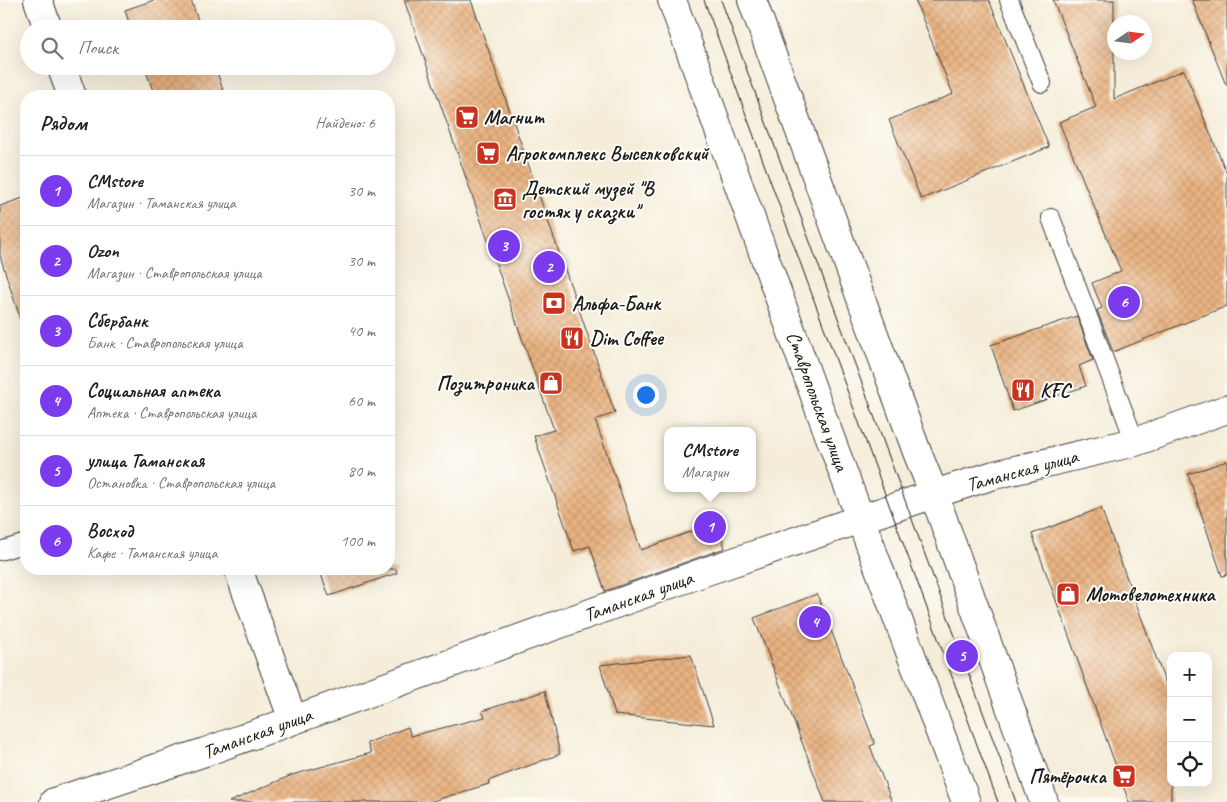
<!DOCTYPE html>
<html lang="ru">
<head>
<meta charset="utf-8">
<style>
	:root { --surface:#fff; --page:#f6f6f6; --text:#202124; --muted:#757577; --line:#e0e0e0; --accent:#7c3aed }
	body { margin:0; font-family:Caveat,sans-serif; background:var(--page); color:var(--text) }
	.controls { position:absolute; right:15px; bottom:15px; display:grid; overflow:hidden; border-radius:10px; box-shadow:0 5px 20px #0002 }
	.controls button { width:45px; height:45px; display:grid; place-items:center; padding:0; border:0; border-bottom:1px solid var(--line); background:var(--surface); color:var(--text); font:25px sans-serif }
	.compass { position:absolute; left:1107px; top:15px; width:45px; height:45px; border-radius:50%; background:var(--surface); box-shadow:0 5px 20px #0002; rotate:77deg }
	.you { position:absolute; left:645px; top:394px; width:18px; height:18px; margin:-12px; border:4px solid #fff; border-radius:50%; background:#1a73e8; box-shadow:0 0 0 8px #1a73e833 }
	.badge { display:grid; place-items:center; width:32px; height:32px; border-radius:50%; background:var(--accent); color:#fff; font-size:16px; font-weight:700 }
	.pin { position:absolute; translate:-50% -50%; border:2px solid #fff; box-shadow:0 1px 5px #0006 }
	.popup { position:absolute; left:664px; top:427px; width:92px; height:65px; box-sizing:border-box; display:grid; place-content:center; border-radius:10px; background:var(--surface); filter:drop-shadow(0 1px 4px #0005); font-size:16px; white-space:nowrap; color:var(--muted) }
	.popup b { font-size:19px; color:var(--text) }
	.popup::after { content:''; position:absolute; left:50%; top:100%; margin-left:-10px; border:10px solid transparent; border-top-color:var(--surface) }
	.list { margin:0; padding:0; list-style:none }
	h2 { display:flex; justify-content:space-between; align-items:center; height:65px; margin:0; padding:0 20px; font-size:21px }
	h2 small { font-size:16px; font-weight:400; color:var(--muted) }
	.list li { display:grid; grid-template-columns:32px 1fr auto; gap:15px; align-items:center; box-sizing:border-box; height:70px; padding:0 20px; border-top:1px solid var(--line) }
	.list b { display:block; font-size:19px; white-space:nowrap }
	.list p { margin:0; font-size:16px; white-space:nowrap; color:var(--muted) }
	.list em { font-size:16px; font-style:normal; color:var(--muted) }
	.icon { flex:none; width:28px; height:28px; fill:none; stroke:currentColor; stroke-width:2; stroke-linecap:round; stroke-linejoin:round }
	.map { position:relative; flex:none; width:1227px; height:802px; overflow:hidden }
	.search { position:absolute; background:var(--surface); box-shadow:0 5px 20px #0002; left:20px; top:20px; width:375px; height:55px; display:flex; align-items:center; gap:12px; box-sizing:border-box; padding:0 18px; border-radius:28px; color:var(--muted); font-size:19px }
	.panel { position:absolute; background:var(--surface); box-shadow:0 5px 20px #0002; left:20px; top:90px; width:375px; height:485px; border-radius:20px }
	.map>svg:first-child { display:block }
</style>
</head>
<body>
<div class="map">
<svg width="1227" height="802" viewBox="0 0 1227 802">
	<defs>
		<pattern id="building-cross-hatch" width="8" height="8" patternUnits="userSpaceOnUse" patternTransform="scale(1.25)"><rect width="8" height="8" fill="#e9b381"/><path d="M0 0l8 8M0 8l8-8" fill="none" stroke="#c7996f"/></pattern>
	</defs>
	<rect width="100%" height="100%" fill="#fdfcf7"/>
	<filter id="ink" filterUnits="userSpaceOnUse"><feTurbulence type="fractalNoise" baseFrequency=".02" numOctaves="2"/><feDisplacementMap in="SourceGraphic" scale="10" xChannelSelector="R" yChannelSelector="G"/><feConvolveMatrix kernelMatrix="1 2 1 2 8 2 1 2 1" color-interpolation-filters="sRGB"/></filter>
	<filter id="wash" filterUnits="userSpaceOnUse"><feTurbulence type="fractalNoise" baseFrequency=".0096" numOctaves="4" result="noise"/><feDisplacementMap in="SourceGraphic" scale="20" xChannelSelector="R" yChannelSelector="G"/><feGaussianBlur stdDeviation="1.12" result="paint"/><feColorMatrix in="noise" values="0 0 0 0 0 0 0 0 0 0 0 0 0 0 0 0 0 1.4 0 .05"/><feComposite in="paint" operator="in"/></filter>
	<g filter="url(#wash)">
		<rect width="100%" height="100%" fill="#f5edd9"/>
		<g id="blocks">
			<path fill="url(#building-cross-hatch)" d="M154 0H191L201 29H131L125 10Z
				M404 0H471L615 413 595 420 641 550 717 522 725 548 605 591 590 546 574 551 534 436 554 430Z
				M915 0H989L1049 147 921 199 889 120 953 94Z
				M1053 0H1114V99L1184 70 1227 174V306L1113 352 1097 310 1102 308 1092 283 1121 271 1059 122 1096 107Z
				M1192 0H1227V85H1226Z
				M144 66H215L225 96H155Z
				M26 197V320L21 321 0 256V206Z
				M1077 316 1093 360 1079 366 1086 386 1013 411 991 345Z
				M1227 461V575L1222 576 1188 474Z
				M1101 508 1171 698V802H1129L1032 534Z
				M319 569H396L397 573 329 596Z
				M817 594 875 744 870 746 892 802H825L754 618Z
				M691 655 714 725 615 715 600 665Z
				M545 691 560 754 488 781 489 784 429 802H229L292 775 371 753 367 743 408 727 411 736 485 717 482 711Z"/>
		</g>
	</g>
	<g filter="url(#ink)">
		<use href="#blocks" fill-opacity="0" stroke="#3d3b38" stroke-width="1"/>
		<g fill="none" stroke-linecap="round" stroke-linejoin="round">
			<g stroke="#3d3b38" stroke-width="20">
				<path id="service" d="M1009 0 1042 83
					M1051 218 1135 442
					M0 551 26 543"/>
			</g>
			<g stroke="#3d3b38" stroke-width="30">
				<path id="minor" d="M38 0 48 29
					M61 66 72 96
					M934 494 994 475 1135 442 1227 409
					M238 569 293 720"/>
			</g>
			<g stroke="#3d3b38" stroke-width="30">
				<path id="tertiary" d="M54 802 205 752 707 571 934 494"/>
			</g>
			<g stroke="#3d3b38" stroke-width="30">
				<path id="primary" d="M672 0 818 405 966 802
					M752 0 917 452 934 494 1044 802"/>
			</g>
			<use href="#service" stroke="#fff" stroke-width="18"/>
			<use href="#minor" stroke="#fff" stroke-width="28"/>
			<use href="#tertiary" stroke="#fff" stroke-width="28"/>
			<use href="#primary" stroke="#fff" stroke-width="28"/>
			<path stroke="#1c1c1c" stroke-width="1" d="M704 0 998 802
				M721 0 1016 802"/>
		</g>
	</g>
	<defs>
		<g id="supermarket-square" transform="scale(1.25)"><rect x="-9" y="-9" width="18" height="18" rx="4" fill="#c8321e" stroke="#fdfcf7"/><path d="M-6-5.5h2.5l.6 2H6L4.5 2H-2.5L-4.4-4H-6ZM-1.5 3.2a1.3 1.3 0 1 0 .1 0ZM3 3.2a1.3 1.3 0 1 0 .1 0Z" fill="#fff"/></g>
		<g id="museum-square" transform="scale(1.25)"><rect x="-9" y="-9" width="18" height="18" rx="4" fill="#c8321e" stroke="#fdfcf7"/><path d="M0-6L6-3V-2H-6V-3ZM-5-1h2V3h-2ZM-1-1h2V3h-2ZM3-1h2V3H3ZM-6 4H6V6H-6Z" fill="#fff"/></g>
		<g id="bank-square" transform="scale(1.25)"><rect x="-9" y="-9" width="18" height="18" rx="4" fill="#c8321e" stroke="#fdfcf7"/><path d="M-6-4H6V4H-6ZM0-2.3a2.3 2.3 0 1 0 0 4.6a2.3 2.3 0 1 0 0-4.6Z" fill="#fff"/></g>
		<g id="restaurant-square" transform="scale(1.25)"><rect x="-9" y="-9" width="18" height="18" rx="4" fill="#c8321e" stroke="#fdfcf7"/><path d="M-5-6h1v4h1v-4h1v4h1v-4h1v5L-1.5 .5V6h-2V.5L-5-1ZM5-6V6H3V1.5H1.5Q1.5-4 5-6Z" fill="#fff"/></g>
		<g id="shop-square" transform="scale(1.25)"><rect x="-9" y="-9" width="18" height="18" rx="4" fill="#c8321e" stroke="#fdfcf7"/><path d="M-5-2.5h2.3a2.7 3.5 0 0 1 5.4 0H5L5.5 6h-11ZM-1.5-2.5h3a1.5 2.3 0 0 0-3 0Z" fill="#fff"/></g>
	</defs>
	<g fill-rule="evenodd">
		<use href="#supermarket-square" x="467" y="117"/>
		<use href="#supermarket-square" x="488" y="153"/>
		<use href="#museum-square" x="505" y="199"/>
		<use href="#bank-square" x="554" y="303"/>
		<use href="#restaurant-square" x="572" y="338"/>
		<use href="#shop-square" x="551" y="383"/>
		<use href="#restaurant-square" x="1023" y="390"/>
		<use href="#shop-square" x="1068" y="594"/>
		<use href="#supermarket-square" x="1124" y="776"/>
	</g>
	<g text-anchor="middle" stroke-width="4" stroke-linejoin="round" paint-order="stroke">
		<g font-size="20" font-weight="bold" fill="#1c1c1c" stroke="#fdfcf7" text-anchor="start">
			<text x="484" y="124">Магнит</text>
			<text x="506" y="160">Агрокомплекс Выселковский</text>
			<text x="522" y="195">Детский музей "В<tspan x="522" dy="23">гостях у сказки"</tspan></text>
			<text x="572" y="310">Альфа-Банк</text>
			<text x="590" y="345">Dim Coffee</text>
			<text x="534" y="390" text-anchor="end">Позитроника</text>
			<text x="1040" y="397">KFC</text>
			<text x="1086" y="601">Мотовелотехника</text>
			<text x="1106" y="783" text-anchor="end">Пятёрочка</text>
		</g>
		<g font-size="20" fill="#1c1c1c" stroke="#fdfcf7">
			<text transform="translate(818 401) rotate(70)" y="7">Ставропольская улица</text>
			<text transform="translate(1022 470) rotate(-15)" y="7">Таманская улица</text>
			<text transform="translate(638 596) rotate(-20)" y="7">Таманская улица</text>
			<text transform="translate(257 733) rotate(-20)" y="7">Таманская улица</text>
		</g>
	</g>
</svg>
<div class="controls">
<button>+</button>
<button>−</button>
<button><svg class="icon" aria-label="locate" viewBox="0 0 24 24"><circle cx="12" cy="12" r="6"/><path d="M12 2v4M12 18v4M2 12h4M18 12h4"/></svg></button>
</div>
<svg class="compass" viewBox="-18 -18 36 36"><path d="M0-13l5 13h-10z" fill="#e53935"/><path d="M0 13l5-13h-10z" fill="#757577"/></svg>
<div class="you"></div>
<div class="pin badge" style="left:710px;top:527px">1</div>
<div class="popup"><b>CMstore</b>Магазин</div>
<div class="pin badge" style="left:549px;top:267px">2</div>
<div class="pin badge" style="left:504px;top:246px">3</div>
<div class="pin badge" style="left:815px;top:622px">4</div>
<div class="pin badge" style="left:962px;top:656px">5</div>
<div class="pin badge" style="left:1124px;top:302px">6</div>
<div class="search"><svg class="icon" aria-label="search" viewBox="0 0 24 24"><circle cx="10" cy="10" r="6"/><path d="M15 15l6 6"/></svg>Поиск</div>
<section class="panel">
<h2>Рядом<small>Найдено: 6</small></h2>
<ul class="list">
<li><span class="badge">1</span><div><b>CMstore</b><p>Магазин · Таманская улица</p></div><em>30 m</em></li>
<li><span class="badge">2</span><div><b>Ozon</b><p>Магазин · Ставропольская улица</p></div><em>30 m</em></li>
<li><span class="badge">3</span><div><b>Сбербанк</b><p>Банк · Ставропольская улица</p></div><em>40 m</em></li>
<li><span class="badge">4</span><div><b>Социальная аптека</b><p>Аптека · Ставропольская улица</p></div><em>60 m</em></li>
<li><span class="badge">5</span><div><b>улица Таманская</b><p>Остановка · Ставропольская улица</p></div><em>80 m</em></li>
<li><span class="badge">6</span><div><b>Восход</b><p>Кафе · Таманская улица</p></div><em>100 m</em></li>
</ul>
</section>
</div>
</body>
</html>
